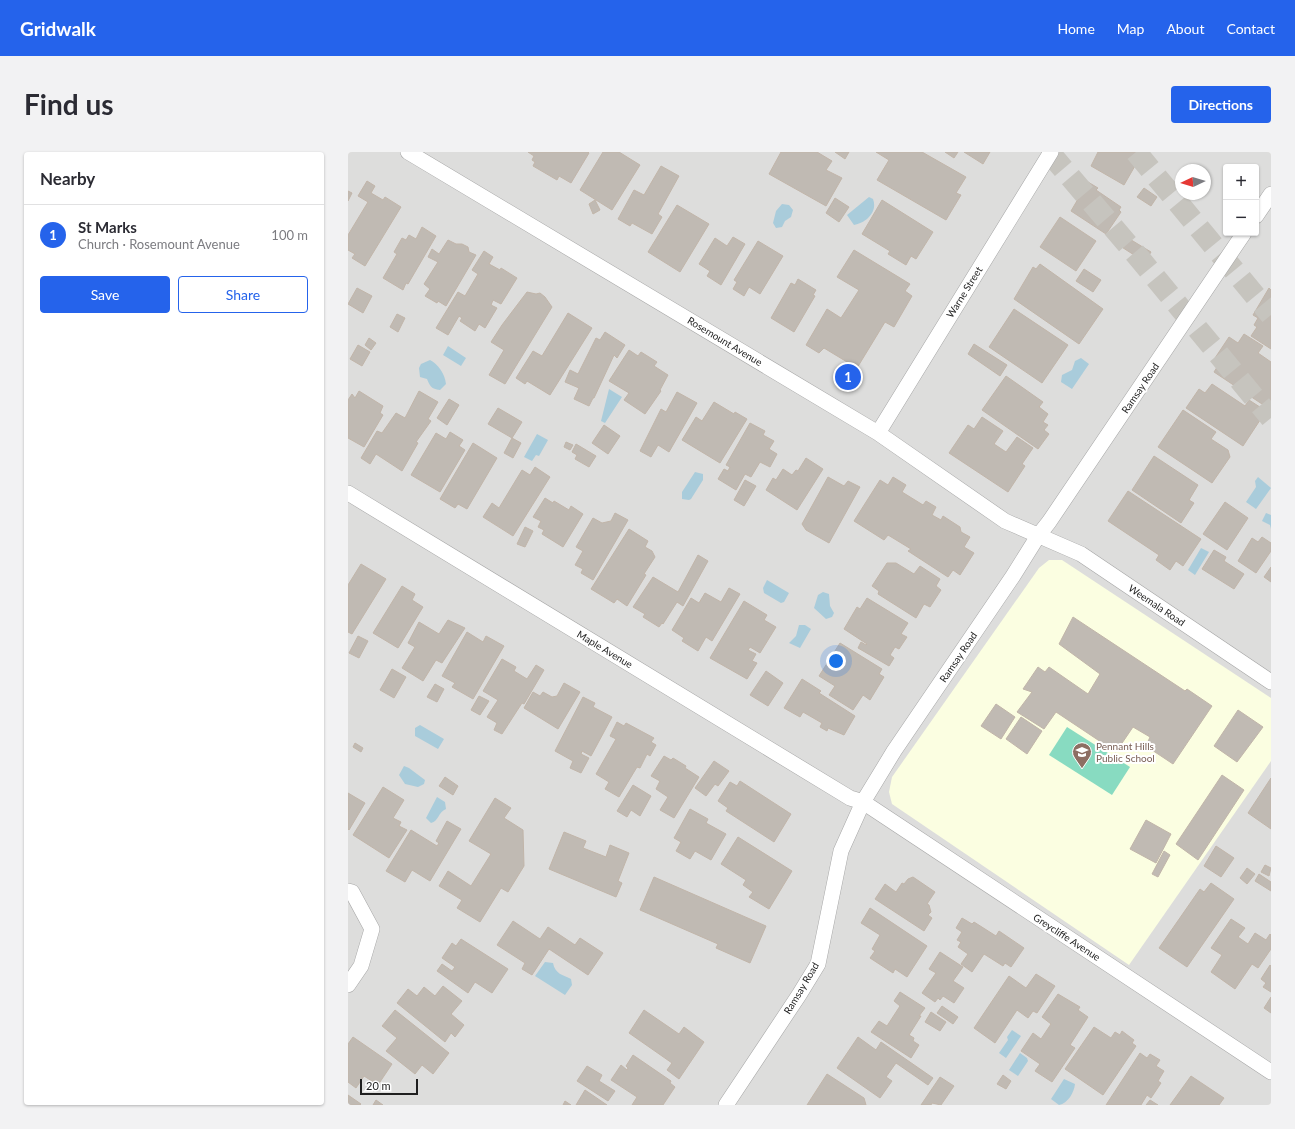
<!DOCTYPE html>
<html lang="en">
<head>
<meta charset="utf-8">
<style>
	:root { --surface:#fff; --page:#f2f2f3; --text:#2b2b33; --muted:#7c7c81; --line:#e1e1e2; --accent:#2563eb }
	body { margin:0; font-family:Lato,sans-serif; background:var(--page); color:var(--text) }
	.controls { position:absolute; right:12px; top:12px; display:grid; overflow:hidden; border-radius:4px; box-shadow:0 1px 3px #0004 }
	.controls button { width:36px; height:36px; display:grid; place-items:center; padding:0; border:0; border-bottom:1px solid var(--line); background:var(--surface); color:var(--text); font:20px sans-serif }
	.compass { position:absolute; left:827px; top:12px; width:36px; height:36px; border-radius:50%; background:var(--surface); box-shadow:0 1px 3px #0004; rotate:266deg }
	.scale { position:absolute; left:12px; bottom:10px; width:58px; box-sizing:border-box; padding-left:4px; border:2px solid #1f1f1f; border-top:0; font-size:11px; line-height:14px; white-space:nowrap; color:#1f1f1f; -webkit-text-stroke:3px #fff; paint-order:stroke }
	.you { position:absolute; left:488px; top:509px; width:14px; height:14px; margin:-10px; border:3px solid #fff; border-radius:50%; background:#1a73e8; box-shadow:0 0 0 6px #1a73e833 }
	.badge { display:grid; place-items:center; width:26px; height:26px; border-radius:50%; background:var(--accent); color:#fff; font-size:13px; font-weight:700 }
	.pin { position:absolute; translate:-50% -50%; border:2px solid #fff; box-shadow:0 1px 4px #0006 }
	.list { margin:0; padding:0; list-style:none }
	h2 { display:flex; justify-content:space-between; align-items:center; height:52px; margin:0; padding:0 16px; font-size:17px }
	h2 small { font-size:13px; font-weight:400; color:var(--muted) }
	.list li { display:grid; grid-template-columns:26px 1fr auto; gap:12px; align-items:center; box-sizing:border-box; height:60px; padding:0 16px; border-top:1px solid var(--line) }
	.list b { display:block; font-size:15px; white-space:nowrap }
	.list p { margin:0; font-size:13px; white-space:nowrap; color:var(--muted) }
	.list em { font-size:13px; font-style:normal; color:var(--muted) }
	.actions { display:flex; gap:8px; padding:12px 16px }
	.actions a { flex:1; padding:9px 0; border:1px solid var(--accent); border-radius:4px; text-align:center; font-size:14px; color:var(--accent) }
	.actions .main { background:var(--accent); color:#fff }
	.map { position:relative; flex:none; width:923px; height:953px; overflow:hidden; border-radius:4px }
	header { display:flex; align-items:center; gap:24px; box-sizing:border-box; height:56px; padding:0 20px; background:var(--accent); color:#fff }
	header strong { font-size:19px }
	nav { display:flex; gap:22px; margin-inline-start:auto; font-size:14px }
	.intro { display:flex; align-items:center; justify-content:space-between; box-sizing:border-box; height:96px; padding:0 24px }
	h1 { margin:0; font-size:28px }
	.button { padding:10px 18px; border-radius:4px; background:var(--accent); color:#fff; font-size:14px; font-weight:700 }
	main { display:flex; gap:24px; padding:0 24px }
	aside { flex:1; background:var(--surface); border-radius:4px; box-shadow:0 1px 3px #0004 }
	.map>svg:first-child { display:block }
</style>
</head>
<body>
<header>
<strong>Gridwalk</strong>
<nav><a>Home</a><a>Map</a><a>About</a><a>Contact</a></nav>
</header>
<div class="intro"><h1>Find us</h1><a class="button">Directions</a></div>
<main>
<aside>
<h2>Nearby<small></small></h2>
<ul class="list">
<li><span class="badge">1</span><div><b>St Marks</b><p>Church · Rosemount Avenue</p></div><em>100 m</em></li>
</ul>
<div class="actions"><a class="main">Save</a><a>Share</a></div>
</aside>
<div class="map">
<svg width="923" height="953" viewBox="0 0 923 953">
	<rect width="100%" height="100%" fill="#f0ede6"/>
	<path fill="#dddddc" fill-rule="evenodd" d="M0 0H923V953H0ZM878 15H908V81H878ZM833 18H857V42H833Z"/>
	<path fill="#fbfee1" d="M701 408H714L923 546V609L781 813 544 652 541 640 544 625 691 416Z"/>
	<path fill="#88dbc1" d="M719 575 782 615 764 643 701 603Z"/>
	<path fill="#a9ccdb" d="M521 45 525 47C530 60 518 71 506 73L499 63Z
		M434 52 441 53 445 58 443 65 437 69 434 75 428 76 425 71 428 59Z
		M100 194 118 206 113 214 95 203Z
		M733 206 741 212 724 237 713 230 714 223 724 218 727 209Z
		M82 208C90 212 97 222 98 232L92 238C83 237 82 234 79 227L72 225 71 216 73 212Z
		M261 237 274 245 257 271 253 269Z
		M189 282 200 288 191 304 188 303 184 309 176 305Z
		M347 320 355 322V328L343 347 341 348 334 347V340Z
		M910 325 923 336 908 357 898 350 908 335 907 329Z
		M918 361 923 363V377L922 373 914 369Z
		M853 396 861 400 847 423 840 418Z
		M419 428 441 441 436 450 433 451 416 441 415 436Z
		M475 440 481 442 482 454 486 461 484 465 478 467 466 456 470 443Z
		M451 473H457L463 477 452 496 441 491 448 484Z
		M72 573 96 587 90 597 67 584V576Z
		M56 614 61 616 77 628 76 632 70 635 57 632 51 623Z
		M89 645 97 650 98 657C90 660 91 669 83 671L78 666Z
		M197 810 205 811C207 822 215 823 223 827L224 833 217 843 187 824Z
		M664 878 673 884 658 906 651 901 660 888 659 885Z
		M672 901 679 906 680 909 670 924 661 918Z
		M716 927 727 932C726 941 720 951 711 953L703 947Z"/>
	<path fill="#c0bab3" stroke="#c1b5a9" d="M180 0H240L241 1 223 31 211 24 209 28 185 14 187 10 184 8 186 4Z
		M255 0H271L292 13 264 58 232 38Z
		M433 0H469L484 9 478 18 494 26 478 54 421 22Z
		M487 0H501L497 7Z
		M528 0H574L618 25 608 41 613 43 598 68 529 28 541 8Z
		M597 0H610L606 6Z
		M616 0H642L635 12Z
		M750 0H795L776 33 743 14Z
		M313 14 331 24 310 62 314 65 304 82 284 71 282 74 270 67 286 38 296 43Z
		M19 29 27 34 23 41 35 48 37 45 53 55 17 114 4 106 7 102 0 98V83L20 50 10 44Z
		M740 30 750 36 748 38 773 55 771 58 773 60 758 82 723 59Z
		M796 36 809 45 803 54 789 45Z
		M0 39 4 41 0 49Z
		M487 46 501 55 491 70 478 61Z
		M247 48 252 58 245 62 241 52Z
		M534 48 585 80 568 107 563 104 558 113 540 102 542 99 514 82Z
		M329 53 361 72 332 120 300 100Z
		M712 65 748 89 728 119 692 95Z
		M74 75 88 84 60 132 58 131 55 138 35 126 49 102 46 100 54 86 58 88 61 83 68 87Z
		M775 83 803 100 797 110 769 92Z
		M385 85 397 92 373 133 359 124 362 119 351 112 367 86 379 94Z
		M100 88 108 92H114L120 95 121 100 128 103 98 154 90 149 89 151 77 144 82 137 76 132 90 110 80 105 84 97 91 102Z
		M410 89 435 104 412 142 401 135 396 144 385 137 389 130 386 128Z
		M506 98 562 132 557 139 564 144 546 175 537 170 509 216 476 196 471 201 458 193 479 157 493 166 511 138 489 125Z
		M136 99 145 105 141 112 152 118 153 116 169 126 153 152 145 148 143 153 149 156 137 176 131 172 127 179 112 169 114 166 111 164 100 183 88 176 110 140 117 144 130 122 124 118Z
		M692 112 755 157 731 192 666 147 685 115 688 117Z
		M736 117 753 128 745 140 728 129Z
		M450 127 468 138 465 143 467 144 446 180 423 166 443 131 447 133Z
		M9 136 24 144 15 161 0 152Z
		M921 136 923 138V197L903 184 909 175 906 173 910 166 905 163Z
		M179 140 188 142 192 141 197 145 204 155 157 232 141 223 156 198 143 190 154 173Z
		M666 157 720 193 694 231 641 195Z
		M220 161 244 176 202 243 179 229 177 232 168 226 185 199 194 204Z
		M49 162 57 166 50 180 42 175Z
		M257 180 277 193 269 206 266 203 246 246H245L241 254 226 247 231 236 217 230 222 218 230 222 248 186 252 188Z
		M896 182 915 194 910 201 923 210V251L920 256 866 220 871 212 865 209 881 185 890 191Z
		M21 186 28 191 23 198 17 193Z
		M626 192 659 213 652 224 620 202Z
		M10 193 22 200 14 214 2 207Z
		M281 198 290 204 293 200 309 210 306 214 320 223 312 238 313 239 297 262 276 248 281 241 261 229Z
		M658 224 695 250 691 255 700 262 695 270 700 273 696 278 701 282 690 297 634 258Z
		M864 232 897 254 901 248 918 259 895 294 838 256 851 237 857 241Z
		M11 239 35 254 32 261 35 263 16 295 0 286V248L4 242 7 246Z
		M71 239 90 250 80 267 83 269 68 290 70 291 54 319 28 302 22 312 13 306 29 279 34 281 48 261 57 266Z
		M329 240 349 251 321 300 310 293 303 305 292 299 313 257 318 260Z
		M101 247 111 253 99 273 89 266Z
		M366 250 386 262 387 260 399 267 372 311 334 288 348 265 354 269Z
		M150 256 174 270 164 286 140 272Z
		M835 258 868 280 863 287 880 298 882 305 864 331 810 295Z
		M634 265 655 279 646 292 658 300 669 285 685 296 674 312 677 314 660 340 601 301 620 273 626 277Z
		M402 271 417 279 415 283 426 289 421 297 429 302 422 315 412 310 403 325 397 322 388 338 370 327 376 317 380 319 382 315 378 313Z
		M256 273 272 284 260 302 244 291Z
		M102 280 115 288 111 294 117 298 92 340 63 323 88 281 98 287Z
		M164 286 173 291 165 306 156 301Z
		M218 290 225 293 222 298 216 295Z
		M125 291 149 306 119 357 110 352 107 356 92 347Z
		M228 292 248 304 241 315 227 307 229 303 224 300Z
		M806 304 850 333 841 348 846 351 833 371 784 338Z
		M458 306 475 317 449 358 418 338 425 326 428 328 435 317 444 323 448 318 450 319Z
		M187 315 202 325 165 384 135 365 144 351 151 356 174 318 182 323Z
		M480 325 496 334 500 329 512 335 481 391 458 378 454 372Z
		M545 325 558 333 554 340 575 353 578 349 588 355 584 363 593 368 595 364 612 375 613 380 622 385 616 395 626 401 612 423 605 418 600 425 560 399 563 397 540 383 536 388 506 369 532 328 540 333Z
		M397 328 408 334 396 354 386 348Z
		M780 339 853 387 835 414 828 409 822 418 808 408 811 403 760 369Z
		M197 346 205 351 206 349 221 358 223 354 235 362 215 395 194 382 196 378 190 375 193 369 185 365Z
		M877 350 900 366 879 398 855 382Z
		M267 361 280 368 245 428 233 421 235 417 227 413 235 399 228 395 245 366 254 371 263 369Z
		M177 375 185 379 177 395 169 392Z
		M281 377 300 389 297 395 304 399 307 405 296 422 298 423 279 454 269 447 266 451 243 437Z
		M914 385 923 391V399L908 421 890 409 904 386 910 390Z
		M866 398 878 405 876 409 896 422 886 437 854 417Z
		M350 403 360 409 335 454 329 450 315 472 314 471 311 475 295 465 297 462 285 455 305 425 330 440Z
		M539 411H548L566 422 572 414 592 427 588 434 593 438 582 455 576 452 568 466 530 442 531 439 524 434Z
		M13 412 38 427 4 482 0 480V433Z
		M923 415V430L916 425Z
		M54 434 67 442 64 448 75 455 50 496 25 481Z
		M381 436 392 442 364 489 358 485 350 499 334 489 336 486 324 478 343 446 351 451 357 441 373 450Z
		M519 446 560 471 553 482 559 485 551 497 547 495 542 503 546 506 541 514 510 496 513 490 518 493 519 492 496 477 509 455 512 457Z
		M396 449 419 463 416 468 428 475 412 501 402 495 400 498 408 502 404 509 409 511 399 527 362 506Z
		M725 465 837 539 839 537 864 554 825 612 798 594 802 585 785 575 768 600 708 560 696 577 669 560 684 540 675 537 690 515 697 520 701 515 740 542 752 522 711 492Z
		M100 468 117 476 94 511 88 508 75 529 54 516 67 495 60 491 71 470 91 482Z
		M119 480 135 490 138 484 156 494 125 547 104 535 107 531 94 524Z
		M10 484 20 489 11 506 1 501Z
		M492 491 534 517 531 522 536 525 522 548 515 543 505 558 481 543 487 534 471 524Z
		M154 507 168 515 166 519 179 527 188 513 196 518 176 552 174 551 154 582 146 578 149 571 139 565 150 548 135 539Z
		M44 517 58 525 46 546 32 538Z
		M418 519 435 531 420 554 402 543Z
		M454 527 473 539 471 541 507 564 496 583 480 576 479 579 472 575 474 571 455 560 452 565 436 556Z
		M216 531 232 540 210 577 176 556 185 540 192 544 195 540 204 545 209 544Z
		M87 532 96 537 89 550 79 545Z
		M131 544 141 549 132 563 123 558Z
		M235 545 247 551 245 555 264 565 243 604 234 599 233 602 241 606 233 621 222 616 225 609 207 599Z
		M648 552 667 565 653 587 633 574Z
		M890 558 915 575 889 610 866 594Z
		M673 565 694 579 679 602 658 587Z
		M269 570 276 574 278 571 306 586 303 590 308 593 302 604 299 602 292 616 289 615 271 645 257 637 261 630 248 622 268 587 262 584Z
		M7 591 15 596 13 600 5 595Z
		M316 604 323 608 325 606 338 614 337 616 351 625 326 666 312 658 320 645 308 637 312 629 303 624Z
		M366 609 381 619 370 634 367 632 358 644 347 636Z
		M874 623 896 638 850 708 828 692Z
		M97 625 110 634 105 643 91 634Z
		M923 626V677L900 661Z
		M392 629 443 662 426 690 378 659 380 656 370 649 382 630 389 634Z
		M285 633 303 644 292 664 283 658 279 665 269 659Z
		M35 635 56 648 45 666 53 670 51 674 59 678 41 706 5 683Z
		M0 641 17 651 1 678 0 677Z
		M147 646 163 656 156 666 175 678 176 714 160 740 153 736 132 770 109 756 114 748 91 734 100 719 123 734 143 702 121 689Z
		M342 657 360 667 358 671 378 682 363 708 347 699 342 707 328 699 333 690 326 686Z
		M798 668 823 682 808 711 782 697Z
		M99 669 113 677 82 729 64 718 57 730 38 719 63 678 89 694 91 691 88 689Z
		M216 680 238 689 235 696 258 705 262 693 281 701 270 729 274 731 268 745 201 717Z
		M390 685 444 719 421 757 401 745 405 740 395 733 398 728 373 712Z
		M868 694 886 706 873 725 856 714Z
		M816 699 822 703 810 725 804 722Z
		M917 713 923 716 921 724 913 720Z
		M899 716 907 722 899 732 892 726Z
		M911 722 923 730V739L907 729Z
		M306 725 418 774 402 811 368 796 370 792 292 758Z
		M565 725 587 740 579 752 581 753 583 760 580 763 584 766 576 779 527 747 537 732 548 740 554 731 556 732 560 727Z
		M863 731 886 747 839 815 811 796 852 737 856 740Z
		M522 756 579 794 559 825 547 817 545 821 522 806 527 799 524 797 532 783 513 771Z
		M614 766 624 772 626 770 648 784 651 779 676 796 663 815 657 811 655 814 636 802 624 820 613 812 620 802 610 795 613 790 609 788 614 780 608 776Z
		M883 767 897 776 890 785 900 792 907 781 918 788 922 782 923 783V797L910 816 904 812 887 837 863 820 874 803 863 796Z
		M165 769 192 787 200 775 227 793 232 786 255 801 240 823 201 797 184 823 174 817 177 811 149 793Z
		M113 787 160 817 144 841 127 830 120 841 89 819 94 812 104 819 107 815 94 806 104 791 108 794Z
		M592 800 615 815 605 829 616 836 606 851 595 844 592 848 590 846 587 850 574 841 588 821 581 817Z
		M922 813 923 814V840L915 835 918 831 913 827Z
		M688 822 707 834 689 861 685 859 680 866 669 858 647 891 626 876 661 824 678 836Z
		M95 834 114 849 103 862 116 873 107 885 103 881 97 890 49 851 60 837 69 844 76 835 87 844Z
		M552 840 577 856 571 864H573L561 883 566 886 565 889 571 893 563 906 523 880 531 869 539 874 552 854 546 849Z
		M710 842 732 855 730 858 740 865 722 893 727 896 704 930 687 919 692 912 673 899 685 881 693 887 703 872 694 865Z
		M923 845V861L916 856Z
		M594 854 610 865 605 872 589 861Z
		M47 858 101 901 85 922 74 913 67 922 38 899 49 886 34 874Z
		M296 858 331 882 336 875 356 890 331 927 319 918 324 911 281 881Z
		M583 860 598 870 592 879 577 870Z
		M746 875 763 886 767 880 772 883 774 879 786 888 784 891 788 894 755 943 717 917Z
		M5 885 44 912 30 933 16 924 8 936 0 930V892Z
		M510 885 528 898 533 890 585 926 580 933 548 911 538 925 544 929 532 946 489 916Z
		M792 901 799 906 802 902 812 908 808 914 816 919 810 929 813 931 803 946 799 943 793 953H758Z
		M285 903 323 929 322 931 327 935 315 953H284L289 945 263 928 273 913 279 918 280 916 278 914Z
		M239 914 254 923 251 929 267 939 260 949 229 929Z
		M479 922 516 946 518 953H459Z
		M655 923 663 929 658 937 649 932Z
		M843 924 876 946 871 953H822Z
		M592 925 606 934 593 953 584 951 583 953H573Z
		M237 938 259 953H228Z
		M0 943 13 952 12 953H0Z
		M28 948 35 953H25Z
		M802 948 810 953H798Z
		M217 949 223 953H215Z"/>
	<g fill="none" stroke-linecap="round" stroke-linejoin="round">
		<path stroke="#c6c4be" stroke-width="22" stroke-dasharray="22 11" stroke-linecap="butt" d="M701 0 792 107 923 266
			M788 0 923 163"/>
		<g stroke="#a6a6a6" stroke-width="16">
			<path id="minor" d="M60 0 530 281 657 369 733 402 923 530
				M908 64 923 42
				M530 281 703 0
				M0 341 502 646 515 650 923 920
				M0 739 4 740 24 777 13 814 0 833
				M378 953 451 843 470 812 493 699 515 650 546 599 665 424 690 384 701 370 896 81"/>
		</g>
		<use href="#minor" stroke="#fff" stroke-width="15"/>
	</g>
	<defs>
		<g id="school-pin" transform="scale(1)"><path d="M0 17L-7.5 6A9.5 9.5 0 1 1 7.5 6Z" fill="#8d6e63" stroke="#fff"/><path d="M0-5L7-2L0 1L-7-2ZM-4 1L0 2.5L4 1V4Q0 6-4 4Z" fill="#fff"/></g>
	</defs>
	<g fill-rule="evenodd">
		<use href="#school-pin" x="734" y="600"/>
	</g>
	<g text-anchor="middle" stroke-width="4" stroke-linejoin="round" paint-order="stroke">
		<g font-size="10" fill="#1f1f1f" stroke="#fff">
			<text transform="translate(616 140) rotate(-58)" y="4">Warne Street</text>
			<text transform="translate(377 189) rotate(31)" y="4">Rosemount Avenue</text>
			<text transform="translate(792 236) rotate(-56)" y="4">Ramsay Road</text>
			<text transform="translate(809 453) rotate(34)" y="4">Weemala Road</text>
			<text transform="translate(257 497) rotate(31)" y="4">Maple Avenue</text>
			<text transform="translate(610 505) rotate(-56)" y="4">Ramsay Road</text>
			<text transform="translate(719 785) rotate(33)" y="4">Greycliffe Avenue</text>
			<text transform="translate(453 836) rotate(-59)" y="4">Ramsay Road</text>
		</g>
		<g font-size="10" fill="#785e54" stroke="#fff" text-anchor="start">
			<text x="748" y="598">Pennant Hills<tspan x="748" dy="12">Public School</tspan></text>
		</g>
	</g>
</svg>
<div class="controls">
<button>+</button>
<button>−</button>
</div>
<svg class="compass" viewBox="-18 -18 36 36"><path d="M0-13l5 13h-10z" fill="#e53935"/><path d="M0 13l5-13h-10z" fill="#7c7c81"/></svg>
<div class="scale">20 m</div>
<div class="you"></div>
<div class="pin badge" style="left:500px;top:225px">1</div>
</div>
</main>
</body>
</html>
